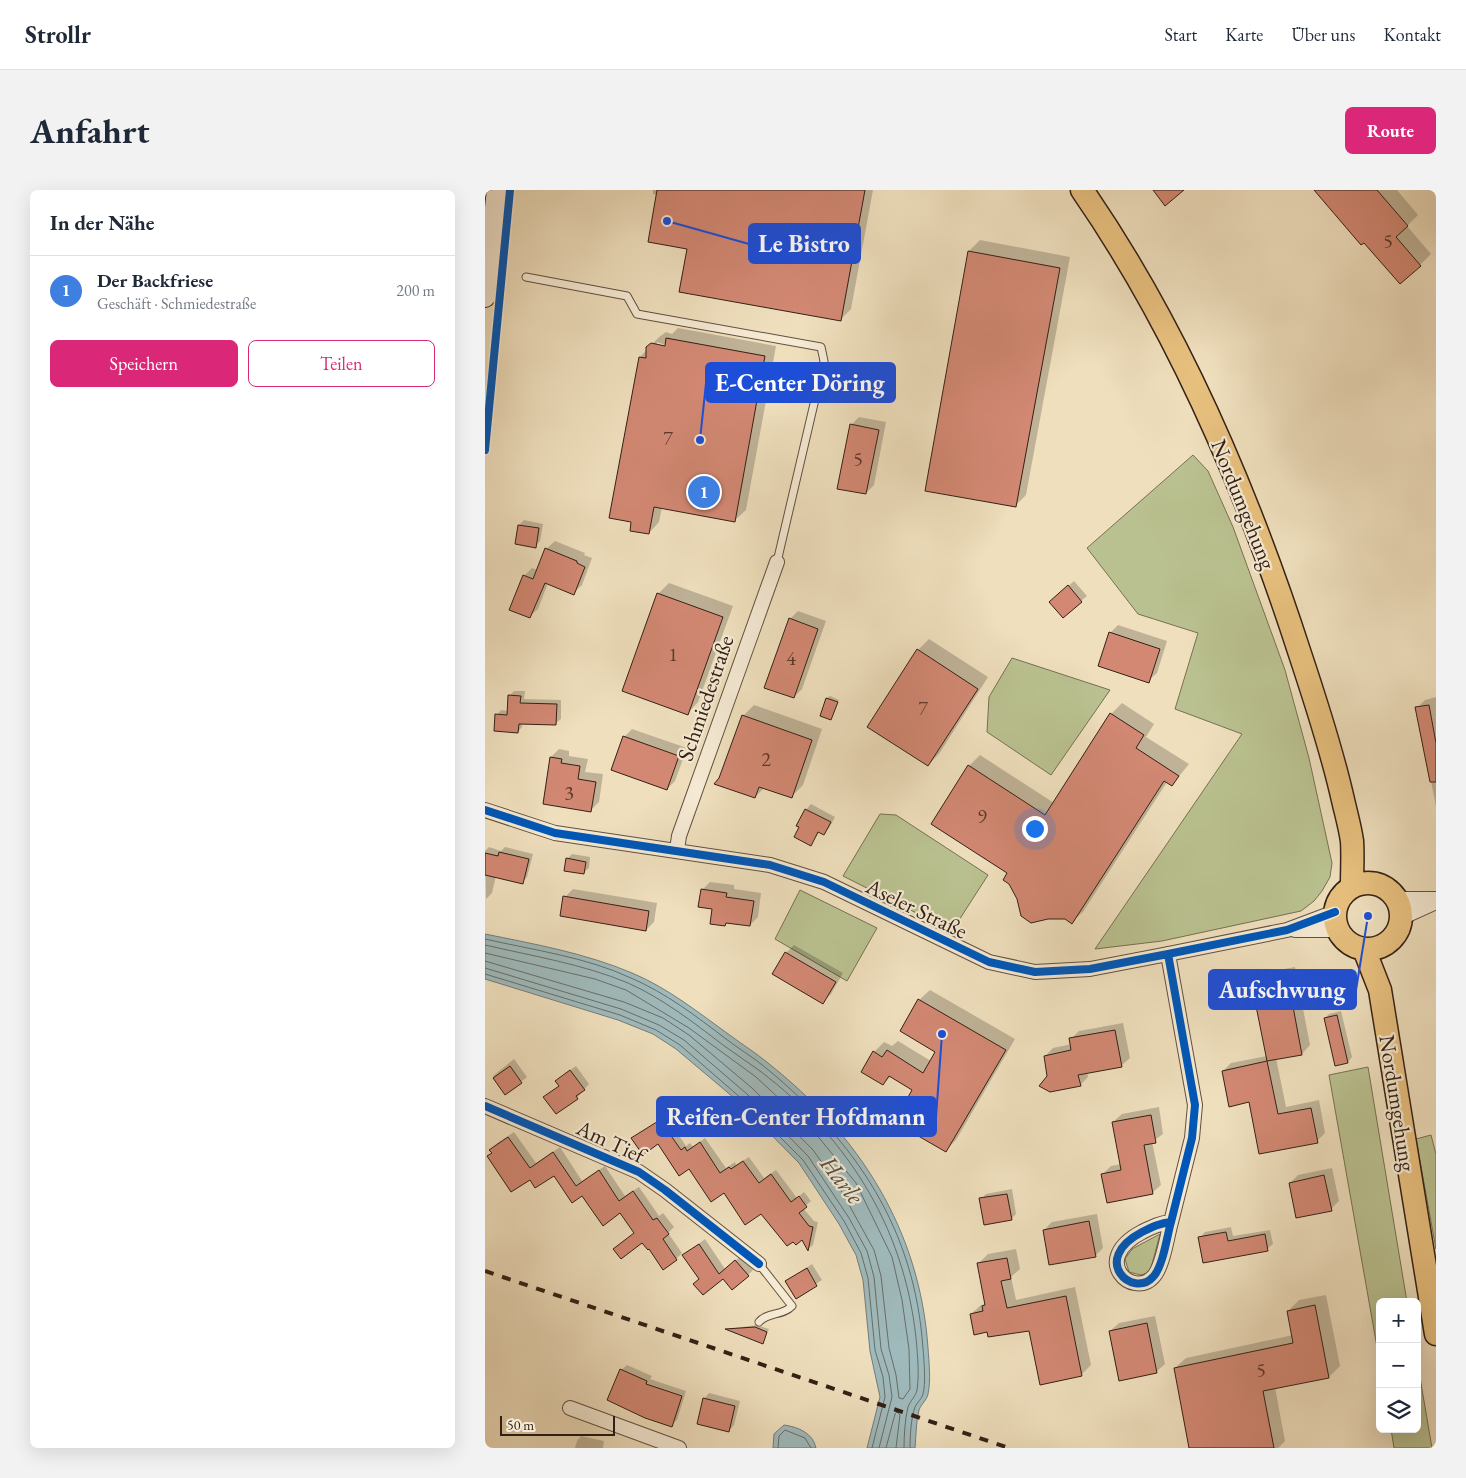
<!DOCTYPE html>
<html lang="de">
<head>
<meta charset="utf-8">
<style>
	:root { --surface:#fff; --page:#f2f2f3; --text:#1f2937; --muted:#747a83; --line:#e0e1e3; --accent:#db2777 }
	body { margin:0; font-family:"EB Garamond",serif; background:var(--page); color:var(--text) }
	.controls { position:absolute; right:15px; bottom:15px; display:grid; overflow:hidden; border-radius:8px; box-shadow:0 5px 20px #0002 }
	.controls button { width:45px; height:45px; display:grid; place-items:center; padding:0; border:0; border-bottom:1px solid var(--line); background:var(--surface); color:var(--text); font:25px sans-serif }
	.scale { position:absolute; left:15px; bottom:12px; width:115px; box-sizing:border-box; padding-left:5px; border:2px solid #332015; border-top:0; font-size:14px; line-height:18px; white-space:nowrap; color:#332015; -webkit-text-stroke:4px #f5ead4; paint-order:stroke }
	.you { position:absolute; left:549px; top:638px; width:18px; height:18px; margin:-12px; border:4px solid #fff; border-radius:50%; background:#1a73e8; box-shadow:0 0 0 8px #1a73e833 }
	.badge { display:grid; place-items:center; width:32px; height:32px; border-radius:50%; background:var(--accent); color:#fff; font-size:16px; font-weight:700 }
	.pin { position:absolute; translate:-50% -50%; border:2px solid #fff; box-shadow:0 1px 5px #0006 }
	.list { margin:0; padding:0; list-style:none }
	h2 { display:flex; justify-content:space-between; align-items:center; height:65px; margin:0; padding:0 20px; font-size:21px }
	h2 small { font-size:16px; font-weight:400; color:var(--muted) }
	.list li { display:grid; grid-template-columns:32px 1fr auto; gap:15px; align-items:center; box-sizing:border-box; height:70px; padding:0 20px; border-top:1px solid var(--line) }
	.list b { display:block; font-size:19px; white-space:nowrap }
	.list p { margin:0; font-size:16px; white-space:nowrap; color:var(--muted) }
	.list em { font-size:16px; font-style:normal; color:var(--muted) }
	.actions { display:flex; gap:10px; padding:15px 20px }
	.actions a { flex:1; padding:11px 0; border:1px solid var(--accent); border-radius:8px; text-align:center; font-size:18px; color:var(--accent) }
	.actions .main { background:var(--accent); color:#fff }
	.icon { flex:none; width:28px; height:28px; fill:none; stroke:currentColor; stroke-width:2; stroke-linecap:round; stroke-linejoin:round }
	.map { position:relative; flex:none; width:951px; height:1258px; overflow:hidden; border-radius:8px }
	header { display:flex; align-items:center; gap:30px; box-sizing:border-box; height:70px; padding:0 25px; background:var(--surface); border-bottom:1px solid var(--line) }
	header strong { font-size:24px }
	nav { display:flex; gap:28px; margin-inline-start:auto; font-size:18px }
	.intro { display:flex; align-items:center; justify-content:space-between; box-sizing:border-box; height:120px; padding:0 30px }
	h1 { margin:0; font-size:35px }
	.button { padding:12px 22px; border-radius:8px; background:var(--accent); color:#fff; font-size:18px; font-weight:700 }
	main { display:flex; gap:30px; padding:0 30px }
	aside { flex:1; background:var(--surface); border-radius:8px; box-shadow:0 5px 20px #0002 }
	.map>svg:first-child { display:block }
</style>
</head>
<body>
<header>
<strong>Strollr</strong>
<nav><a>Start</a><a>Karte</a><a>Über uns</a><a>Kontakt</a></nav>
</header>
<div class="intro"><h1>Anfahrt</h1><a class="button">Route</a></div>
<main>
<aside>
<h2>In der Nähe<small></small></h2>
<ul class="list">
<li><span class="badge" style="background:#3f7fe0">1</span><div><b>Der Backfriese</b><p>Geschäft · Schmiedestraße</p></div><em>200 m</em></li>
</ul>
<div class="actions"><a class="main">Speichern</a><a>Teilen</a></div>
</aside>
<div class="map">
<svg width="951" height="1258" viewBox="0 0 951 1258">
	<rect width="100%" height="100%" fill="#efdfbd"/>
	<filter id="stains"><feTurbulence type="fractalNoise" baseFrequency=".004" numOctaves="4"/><feColorMatrix values="0 0 0 0 .2 0 0 0 0 .09 0 0 0 0 .02 0 0 0 .5 -.17"/></filter>
	<radialGradient id="worn" r=".72"><stop offset=".6" stop-color="#630" stop-opacity="0"/><stop offset="1" stop-color="#630" stop-opacity=".3"/></radialGradient>
	<path fill="#bac190" stroke="#767052" d="M708 265 723 281 748 337 800 480 824 568 847 673 845 687 837 701 829 711 816 721 677 751 610 759 757 544 690 519 713 443 653 424 602 358Z
		M527 468 625 500 566 585 502 542 504 507Z
		M395 624 411 625 503 685 467 741 358 686Z
		M315 700 392 738 362 791 290 749Z
		M883 877 922 1112H895V1174L844 885Z
		M946 945 951 964V1059L931 949Z
		M675 1044 665 1082 656 1085 644 1082 640 1069 647 1059Z
		M932 1170 947 1258H909L906 1239H932Z"/>
	<path fill="#9fbabc" stroke="#747c79" d="M0 744C49 754 100 763 147 783 183 798 214 823 246 846 258 855 271 863 283 873 374 945 435 1040 443 1158 444 1172 446 1191 443 1204 442 1210 436 1214 434 1220 431 1232 431 1246 430 1258H382L395 1207 385 1161 378 1090 371 1065 354 1034 314 973 254 912 191 859 168 844 133 830 0 789Z
		M299 1235C313 1237 328 1243 331 1258H288L289 1244Z"/>
	<path fill="#0003" fill-rule="evenodd" d="M168 0H388L366 119 355 130 203 58 173 5 168 4Z
		M831 0H912L933 25 922 36 946 64 935 75Z
		M495 50 585 67 541 305 530 316 441 300 484 61Z
		M193 138 291 156 261 320 250 330 177 317 174 332 164 343 155 167 174 147 181 142 187 144ZM172 152 186 157 185 159 172 154Z
		M374 227 401 232 389 295 381 303 366 235Z
		M39 330 58 334 55 351 50 356 34 335Z
		M70 351 100 363 99 365 107 368 97 395 88 403 63 393 53 419 44 427 39 386 47 378 53 380 61 359Z
		M589 391 602 406 578 426 571 407Z
		M184 393 248 416 213 512 203 523 173 404Z
		M313 421 341 431 317 499 309 507 305 429Z
		M633 435 682 451 672 483 663 491 625 443Z
		M444 449 503 487 454 564 443 575 433 460Z
		M29 501H40L39 509 76 510V529L71 533H37V537L33 542 12 525 16 520 23 521 24 506Z
		M345 506 354 510 346 529 342 508Z
		M951 507V617L932 518 940 510Z
		M637 513 669 534 661 547 704 574 687 595 682 592 598 722 587 732 533 709 484 576 495 565 569 613 626 524Z
		M269 515 337 539 318 595 307 606 280 597 270 607 236 588 258 526Z
		M147 539 202 558 190 591 182 599 139 547Z
		M74 559 84 561V566L103 569 100 582 118 584 114 612 106 620 66 567Z
		M326 614 350 627 344 638 339 643 335 641 326 654 321 620Z
		M4 657 16 661 20 657 48 664 42 687 37 692 11 686 7 703 1 709 0 661Z
		M87 664 105 667 104 678 98 683 82 669Z
		M225 692 249 695V699L276 703 273 727 265 735 243 732 240 735 217 700Z
		M88 699 172 713 169 732 161 740 80 707Z
		M309 755 358 783 346 804 338 812 301 763Z
		M810 777 825 855 817 864 791 868 801 917 834 910 840 943 832 951 765 911 738 881 746 873 782 866 768 791 776 783Z
		M445 800 530 849 471 950 461 960 429 900 406 886 398 894 389 862 399 852 407 856 413 851 446 871 452 861 434 810Z
		M856 821 867 867 863 872 851 875 840 828 844 824Z
		M638 833 645 868 636 876 602 882 603 887 595 895 564 886 560 866 568 858 587 854 586 849 594 841Z
		M29 869 42 887 20 904 8 886Z
		M91 876 104 894 92 908 60 907 75 895 77 886Z
		M674 917 678 944 667 952 676 995 667 1003 618 984 626 976 636 974 628 932 637 924Z
		M181 926 201 956 205 953 208 957 220 948 241 978 250 972 251 975 264 967 279 988 291 980 312 1008 319 1002 326 1011 318 1018 329 1031 333 1032 328 1055 323 1059 318 1048 239 1001 173 953 148 948Z
		M29 942 51 973 75 957 97 991 120 976 140 1006 154 997 174 1026 178 1023 189 1037 183 1043 197 1063 191 1069 165 1057 157 1051 136 1022 98 1004 69 984 45 989 8 963 5 960 11 954Z
		M847 978 854 1011 846 1019 805 993 813 985Z
		M527 999 531 1024 526 1029 496 1009 501 1004Z
		M612 1024 618 1058 610 1066 559 1040 567 1032Z
		M746 1037 748 1046 785 1040 788 1054 782 1059 715 1048 720 1042Z
		M220 1049 240 1079 256 1066 268 1080 263 1085 215 1089 199 1065Z
		M531 1059 535 1079 526 1087 531 1110 590 1097 606 1175 596 1185 545 1139 503 1141 486 1124 496 1115 500 1114 493 1074 503 1064Z
		M327 1074 337 1090 311 1107 302 1091Z
		M841 1105 855 1176 844 1187 790 1197 800 1251 793 1258H706L690 1178 701 1168 808 1145 803 1121 814 1110Z
		M670 1126 680 1174 671 1182 625 1141 634 1133Z
		M272 1135 284 1139 277 1153 243 1139Z
		M142 1175 167 1186 165 1189 201 1201 192 1230 186 1235 136 1180Z
		M224 1203 255 1211 249 1235 244 1241 219 1209Z
		M96 1246 119 1251 118 1258H90L92 1251Z"/>
	<g fill="none" stroke-linecap="round" stroke-linejoin="round">
		<path stroke="#696d68" stroke-width="1" d="M0 749C48 760 101 767 146 788 181 803 211 826 241 849 254 859 268 867 281 878 371 952 430 1039 438 1159 439 1169 441 1195 438 1204 437 1209 432 1212 430 1217 426 1228 425 1246 425 1258
			M0 755C47 766 98 774 143 793 177 808 208 832 238 855 250 864 263 872 275 881 366 950 423 1044 432 1159 433 1171 434 1187 432 1200 431 1206 425 1211 423 1217 420 1229 419 1245 419 1258
			M0 763 110 789 141 800 204 838 271 887 326 938 371 993 407 1067 417 1110 424 1159 425 1199 418 1209 414 1208 411 1185 404 1158 396 1086 389 1060 353 995 328 960 267 898 204 845 178 828 139 812 0 771
			M0 778 136 819 174 835 199 850 262 904 323 966 364 1028 382 1061 389 1087 396 1159 404 1185 407 1207 394 1258
			M0 784 135 825 171 840 195 855 257 909 318 970 359 1031 376 1063 383 1088 390 1160 398 1187 400 1207 387 1258
			M293 1258 294 1246 300 1240 320 1248 326 1258
			M401 1258 410 1224 412 1222 415 1225 411 1258"/>
	</g>
	<path fill="#d28873" stroke="#332015" d="M172 0H380L356 131 194 102 202 59 163 52Z
		M668 0H699L680 16Z
		M829 0H892L923 36 911 47 936 76 915 94 879 53 876 55Z
		M483 61 575 78 531 317 440 301Z
		M181 148 280 166 250 332 169 317 164 344 145 341 146 332 124 328 154 167 161 168V157L166 153 180 156Z
		M365 234 394 240 381 304 352 299Z
		M33 335 54 338 51 358 30 354Z
		M60 358 92 371V373L100 377 89 405 60 393 45 428 24 420 38 385 48 389Z
		M583 395 597 412 578 428 564 412Z
		M172 403 238 427 203 525 137 501Z
		M304 428 333 439 309 508 279 498Z
		M624 442 675 459 664 493 613 476Z
		M432 459 493 499 443 576 382 537Z
		M23 505 36 506 35 513 72 514 71 535 34 534 33 543 9 541 10 524 22 525Z
		M341 508 353 512 346 530 335 526Z
		M944 515 951 553V592H945L930 517Z
		M625 523 659 545 651 558 694 586 687 596 679 591 587 734 580 729H563L546 733 536 726 532 709 524 694 518 690 522 683 446 634 483 575 560 625Z
		M257 525 327 550 307 608 274 597 270 608 229 594 234 588Z
		M138 546 194 566 182 600 126 580Z
		M65 567 77 569 76 573 95 576 93 589 111 592 106 622 58 614Z
		M320 619 346 632 339 645 333 642 326 656 309 647 314 637 311 636Z
		M14 662 44 669 38 694 0 685V663L13 666Z
		M81 668 101 672 99 684 79 681Z
		M216 699 242 703 241 707 269 711 265 736 241 733 240 736 225 734 227 719 213 717Z
		M78 706 164 721 161 741 75 726Z
		M300 762 351 792 338 814 287 784Z
		M802 784 817 865 782 871 766 791Z
		M433 809 521 860 461 962 409 932 427 900 404 886 398 895 376 882 388 861 397 867 402 860 438 883 450 862 415 841Z
		M852 825 863 873 850 876 839 828Z
		M630 840 637 877 593 885 596 896 565 902 554 896 562 886 559 866 586 860 584 848Z
		M782 871 793 924 826 918 833 953 774 964 764 912 744 917 737 881Z
		M25 876 37 893 20 905 8 888Z
		M85 880 100 900 91 906 93 909 71 924 58 907 74 896 70 891Z
		M666 925 671 953 659 955 668 1004 622 1013 616 984 636 980 627 932Z
		M175 930 196 960 200 957 202 961 215 952 235 983 244 977 246 979 258 971 274 993 286 984 306 1012 314 1006 322 1017 314 1023 324 1036 328 1037 323 1061 317 1050 311 1055 308 1052 302 1056 276 1024 260 1035 239 1003 226 1012 204 979 194 986 173 954 158 965 146 948Z
		M23 947 45 978 68 962 91 996 114 980 134 1011 148 1001 168 1030 172 1028 184 1044 178 1049 192 1070 178 1080 164 1059 163 1060 157 1053 136 1069 128 1059 149 1043 135 1023 118 1036 97 1006 87 1013 69 986 50 998 45 990 26 1002 2 966 7 963 4 960Z
		M839 985 847 1021 811 1028 804 993Z
		M522 1004 527 1030 499 1035 494 1008Z
		M604 1031 611 1067 564 1075 558 1040Z
		M741 1042 743 1051 780 1044 783 1061 718 1073 713 1047Z
		M214 1054 234 1084 250 1070 264 1086 247 1100 238 1089 218 1105 208 1094 214 1089 197 1065Z
		M522 1068 526 1089 516 1091 522 1118 581 1106 597 1186 555 1195 544 1141 503 1147 502 1142 489 1145 485 1124 498 1121 497 1116 500 1115 492 1073Z
		M322 1078 332 1096 311 1109 300 1091Z
		M830 1115 844 1188 778 1201 789 1258H704L689 1178 808 1153 802 1121Z
		M662 1133 672 1183 634 1191 624 1141Z
		M270 1137 282 1142 278 1154 240 1139Z
		M135 1179 162 1191 161 1194 197 1206 187 1237 160 1228 122 1210Z
		M218 1208 250 1216 244 1242 212 1234Z"/>
	<g fill="none" stroke-linecap="round" stroke-linejoin="round">
		<g stroke="#62503f" stroke-width="9">
			<path id="lane" d="M41 87 142 106 152 124 336 157 339 171 292 372
				M274 1074 307 1116C298 1126 282 1122 274 1132"/>
		</g>
		<g stroke="#62503f" stroke-width="16">
			<path id="street" d="M0 620 70 643 285 675 339 692 504 772 550 782 605 779 683 764 802 740 850 722
				M192 660 194 646 292 372
				M912 709H951
				M916 728 951 712
				M810 740H852
				M683 764 710 915 707 948 686 1032C675 1033 667 1037 657 1042 604 1070 648 1109 668 1087 678 1077 682 1046 686 1032
				M0 916 154 982 180 1000 274 1074
				M85 1218 194 1258"/>
		</g>
		<g stroke="#332015" stroke-width="22">
			<path id="secondary" d="M0 107 12 0"/>
		</g>
		<g stroke="#332015" stroke-width="25">
			<path id="primary" d="M597 0C694 140 763 303 815 464 831 512 847 561 858 610 861 623 865 637 867 651 868 665 867 681 867 696
				M850 726a33 33 0 1 1 66 0a33 33 0 1 1-66 0Z
				M879 759 895 800 951 1144"/>
		</g>
		<use href="#lane" stroke="#f5ead4" stroke-width="7"/>
		<use href="#street" stroke="#f5ead4" stroke-width="14"/>
		<use href="#secondary" stroke="#f5ead4" stroke-width="20"/>
		<use href="#primary" stroke="#e8c07e" stroke-width="22"/>
		<path stroke="#332015" stroke-width="4" stroke-dasharray="9 9" stroke-linecap="butt" d="M0 1081 524 1258"/>
		<g stroke="#f5ead4" stroke-width="11">
			<path id="cycleway" d="M0 260 25 0
				M0 620 70 643 285 675 339 692 504 772 550 782 605 779 683 764 802 740 850 722
				M683 764 710 915 707 948 686 1032C675 1033 667 1037 657 1042 604 1070 648 1109 668 1087 678 1077 682 1046 686 1032
				M0 916 154 982 180 1000 274 1074"/>
		</g>
		<use href="#cycleway" stroke="#0057b8" stroke-width="8"/>
	</g>
	<g text-anchor="middle" stroke-width="4.5" stroke-linejoin="round" paint-order="stroke">
		<g font-size="20" fill="#5b3a2c">
			<text x="903" y="58">5</text>
			<text x="183" y="255">7</text>
			<text x="373" y="276">5</text>
			<text x="188" y="471">1</text>
			<text x="306" y="475">4</text>
			<text x="438" y="525">7</text>
			<text x="281" y="576">2</text>
			<text x="84" y="610">3</text>
			<text x="497" y="633">9</text>
			<text x="776" y="1187">5</text>
		</g>
		<g font-size="22" fill="#332015" stroke="#f5ead4">
			<text transform="translate(759 314) rotate(68)" y="8">Nordumgehung</text>
			<text transform="translate(220 508) rotate(-71)" y="8">Schmiedestraße</text>
			<text transform="translate(432 718) rotate(26)" y="8">Aseler Straße</text>
			<text transform="translate(913 913) rotate(81)" y="8">Nordumgehung</text>
			<text transform="translate(126 951) rotate(25)" y="8">Am Tief</text>
		</g>
		<g font-size="24" font-style="italic" fill="#534e47" stroke="#f5ead4">
			<text transform="translate(357 990) rotate(52)" y="8">Harle</text>
		</g>
	</g>
	<path fill="none" stroke="#1d4ed8" stroke-width="2" d="M182 31L264 54M215 250L221 193M883 726L871 800M457 844L451 927"/>
	<g fill="#1d4ed8" stroke="#f5ead4" stroke-width="2">
		<circle cx="182" cy="31" r="5"/>
		<circle cx="215" cy="250" r="5"/>
		<circle cx="883" cy="726" r="5"/>
		<circle cx="457" cy="844" r="5"/>
	</g>
	<g fill="#1d4ed8" stroke="#1d4ed8" stroke-width="2">
		<rect x="264" y="34" width="111" height="39" rx="5"/>
		<rect x="221" y="173" width="189" height="39" rx="5"/>
		<rect x="724" y="780" width="147" height="39" rx="5"/>
		<rect x="172" y="907" width="279" height="39" rx="5"/>
	</g>
	<g font-size="24" text-anchor="middle" font-weight="bold" fill="#fff">
		<text x="319" y="62">Le Bistro</text>
		<text x="315" y="201">E-Center Döring</text>
		<text x="797" y="808">Aufschwung</text>
		<text x="311" y="935">Reifen-Center Hofdmann</text>
	</g>
	<rect width="100%" height="100%" filter="url(#stains)"/>
	<rect width="100%" height="100%" fill="url(#worn)"/>
</svg>
<div class="controls">
<button>+</button>
<button>−</button>
<button><svg class="icon" aria-label="layers" viewBox="0 0 24 24"><path d="M12 4l9 5-9 5-9-5zM3 14l9 5 9-5"/></svg></button>
</div>
<div class="scale">50 m</div>
<div class="you"></div>
<div class="pin badge" style="left:219px;top:302px;background:#3f7fe0">1</div>
</div>
</main>
</body>
</html>
